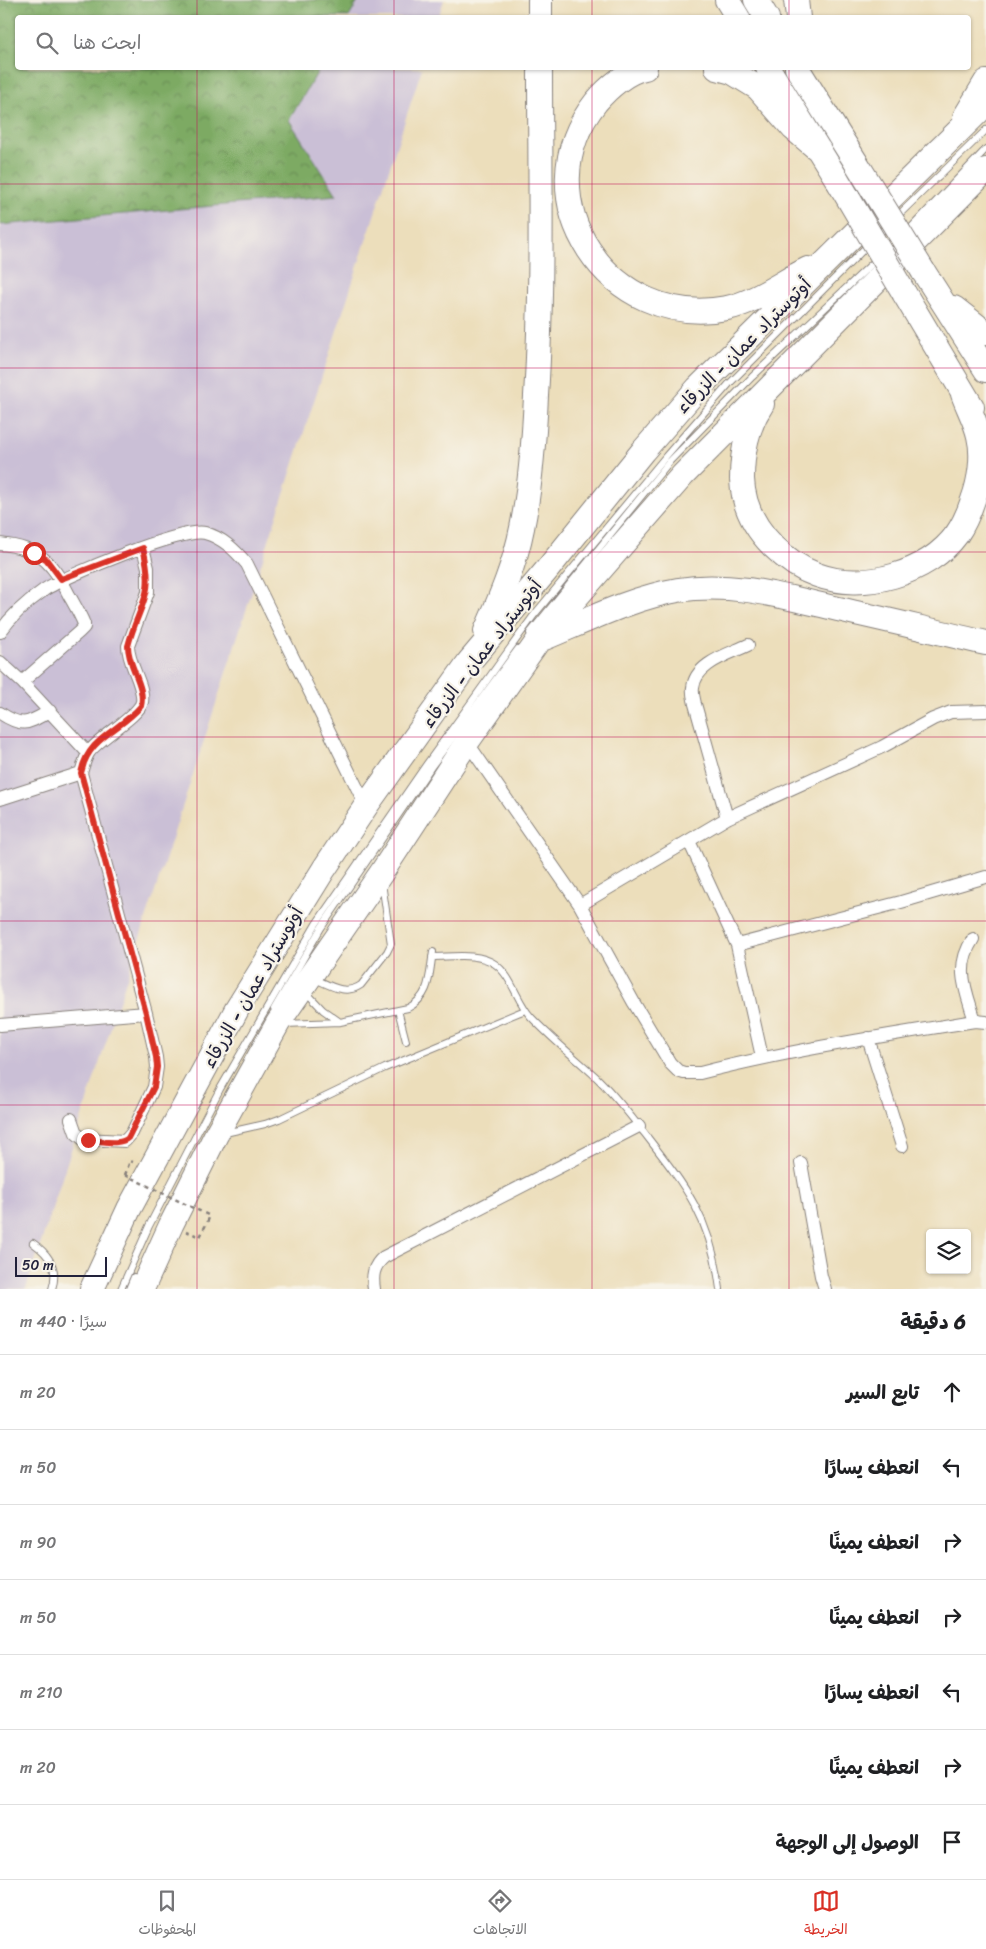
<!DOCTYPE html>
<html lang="ar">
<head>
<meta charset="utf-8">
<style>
	:root { --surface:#fff; --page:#f2f2f2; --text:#202124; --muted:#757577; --line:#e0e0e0; --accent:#d93025 }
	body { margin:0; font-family:Sriracha,"Playpen Sans Arabic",sans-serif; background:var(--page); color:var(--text); direction:rtl }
	.controls { position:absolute; right:15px; bottom:15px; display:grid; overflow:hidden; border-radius:5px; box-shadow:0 1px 4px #0004 }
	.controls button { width:45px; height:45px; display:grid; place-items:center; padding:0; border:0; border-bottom:1px solid var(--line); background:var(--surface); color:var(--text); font:25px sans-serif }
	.scale { position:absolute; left:15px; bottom:12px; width:92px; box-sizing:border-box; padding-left:5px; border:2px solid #22223b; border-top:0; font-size:14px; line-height:18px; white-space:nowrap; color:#22223b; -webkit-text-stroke:4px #f7f3e8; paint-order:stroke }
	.stop { position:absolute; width:15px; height:15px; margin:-11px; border:4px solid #d93025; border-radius:50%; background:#fff }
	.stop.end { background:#d93025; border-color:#fff; box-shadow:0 1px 5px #0008 }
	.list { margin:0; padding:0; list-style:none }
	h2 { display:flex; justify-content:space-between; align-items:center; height:65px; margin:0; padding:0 20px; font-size:21px }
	h2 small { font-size:16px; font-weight:400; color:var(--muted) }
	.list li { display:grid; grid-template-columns:32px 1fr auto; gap:15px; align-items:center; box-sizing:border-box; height:75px; padding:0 20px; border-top:1px solid var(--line) }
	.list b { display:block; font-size:19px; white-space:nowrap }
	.list em { font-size:16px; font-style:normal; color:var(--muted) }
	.icon { flex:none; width:28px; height:28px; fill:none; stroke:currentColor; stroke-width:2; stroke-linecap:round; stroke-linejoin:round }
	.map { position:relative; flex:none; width:986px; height:1289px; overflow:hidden; direction:ltr }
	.search { position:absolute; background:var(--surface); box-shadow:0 1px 4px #0004; left:15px; right:15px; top:15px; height:55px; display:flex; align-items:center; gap:12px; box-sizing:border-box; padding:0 18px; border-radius:5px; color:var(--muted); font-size:19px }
	.sheet { height:590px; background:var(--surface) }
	nav { display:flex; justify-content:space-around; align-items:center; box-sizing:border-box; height:70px; border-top:1px solid var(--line); background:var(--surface); font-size:14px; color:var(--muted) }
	nav a { display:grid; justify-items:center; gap:2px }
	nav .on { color:var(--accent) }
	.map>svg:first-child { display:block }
</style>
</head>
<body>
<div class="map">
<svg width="986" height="1289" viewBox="0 0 986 1289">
	<defs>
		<pattern id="forest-crowns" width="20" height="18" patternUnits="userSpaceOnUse" patternTransform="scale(1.25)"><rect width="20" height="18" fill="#7daa63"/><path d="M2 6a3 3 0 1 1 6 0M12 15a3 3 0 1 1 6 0" fill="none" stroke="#668a53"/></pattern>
	</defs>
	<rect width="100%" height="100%" fill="#f7f3e8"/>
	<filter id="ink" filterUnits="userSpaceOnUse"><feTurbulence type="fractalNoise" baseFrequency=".02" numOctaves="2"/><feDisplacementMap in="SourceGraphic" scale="10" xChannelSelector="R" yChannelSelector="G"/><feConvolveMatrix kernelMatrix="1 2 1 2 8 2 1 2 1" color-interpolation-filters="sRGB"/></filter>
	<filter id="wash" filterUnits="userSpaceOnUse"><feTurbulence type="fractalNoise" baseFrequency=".0096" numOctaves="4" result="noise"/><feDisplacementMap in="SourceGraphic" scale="20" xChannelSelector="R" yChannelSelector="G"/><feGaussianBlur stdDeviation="1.12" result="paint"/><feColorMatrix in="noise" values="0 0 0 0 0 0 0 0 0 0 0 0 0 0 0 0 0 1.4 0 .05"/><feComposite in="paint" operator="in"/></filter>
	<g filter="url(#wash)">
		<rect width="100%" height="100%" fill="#ecdebb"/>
		<path fill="#cabfd6" d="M0 0H444L438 18H18V68H422L26 1289H0Z"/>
		<path fill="url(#forest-crowns)" stroke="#50664f" d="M0 0H359L349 17 18 18V68H320L289 120 337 195 0 225Z"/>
	</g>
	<g filter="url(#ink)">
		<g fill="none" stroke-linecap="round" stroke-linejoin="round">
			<g stroke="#87807b" stroke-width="8">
				<path id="lane" d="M906 233 986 149
					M877 236 986 130
					M530 633 670 461 752 377 878 258
					M432 957C451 957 478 952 495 964 512 976 517 1002 531 1017 551 1038 574 1057 595 1076 614 1094 629 1114 645 1134 687 1188 711 1219 720 1289
					M313 978C329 985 345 996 361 985L387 952 391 944 382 883
					M306 992 323 1010 340 1022
					M274 1009 321 928 431 767 518 649
					M398 1010 406 1041
					M284 1024 340 1022 408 1008C431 996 429 975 433 952
					M225 1133 265 1124 279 1119 385 1068 525 1010
					M33 1243C50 1255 59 1269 52 1289
					M121 1289 149 1226 220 1089 316 924 426 765 534 615 666 456 729 384 870 243
					M129 1289 134 1277"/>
			</g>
			<g stroke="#87807b" stroke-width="14">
				<path id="street" d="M0 544C39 548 52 561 69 595 74 604 80 614 84 624V627L79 632 22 682
					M0 632C12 615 27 602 44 590 65 576 183 527 205 533 223 538 235 550 247 564L366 806
					M0 662 22 682 88 753
					M0 713C23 728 27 724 50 711
					M467 742 580 905 634 1003 670 1063 678 1071 684 1073H700C791 1050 883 1036 975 1021L986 1022
					M0 799 81 773
					M727 818 695 704C694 699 692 693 693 688 695 663 730 654 748 645
					M689 841 737 945 762 1057
					M580 905 727 818 882 747 933 719 951 712 986 711
					M973 939C954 968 966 990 975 1021
					M737 945 901 902 986 877
					M0 1025 146 1013
					M868 1038 902 1146
					M71 1119 76 1133 83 1139 125 1141 132 1133 154 1087 157 1067 156 1057 146 1013 81 773C83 766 85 758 89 752 100 737 139 716 142 702 145 686 128 664 128 646L148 592V568L143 548
					M801 1163 821 1276 825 1289
					M374 1289C372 1276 373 1266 384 1257L639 1126"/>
			</g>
			<g stroke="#87807b" stroke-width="26">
				<path id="highway" d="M540 0V18
					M727 0 738 18
					M756 0 767 18
					M796 0 798 18
					M645 68C627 71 608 88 596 102 520 198 609 331 727 308 756 302 782 282 808 269
					M717 68 732 72 758 88 793 128 819 150
					M768 68 838 181
					M797 68 857 164
					M965 117 986 82
					M923 271 986 370
					M904 293 972 407
					M954 308 986 333
					M762 404C747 426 742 452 742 479 743 506 754 527 773 546 785 558 800 569 817 575 863 592 928 574 957 534 964 524 969 512 973 500 980 481 984 456 979 436 976 422 968 408 963 394
					M486 631C501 597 515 564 522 528 531 484 534 440 536 396 543 287 540 177 540 68
					M542 639C586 621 631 598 678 590 732 581 785 597 838 609 888 620 937 632 986 643
					M92 1289 129 1209 237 1009 324 869 366 806 469 662 546 571 643 451 698 388 986 104
					M142 1289 171 1225 216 1135 278 1023 382 872 467 742 538 641 683 475 986 170"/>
			</g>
			<path stroke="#87807b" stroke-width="2.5" stroke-dasharray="4 4" stroke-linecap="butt" d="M125 1175 130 1161 133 1162
				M186 1231 200 1237 210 1216"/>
			<use href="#lane" stroke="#fff" stroke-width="6"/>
			<use href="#street" stroke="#fff" stroke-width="12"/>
			<use href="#highway" stroke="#fff" stroke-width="24"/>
			<g stroke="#87807b" stroke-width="26" stroke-linecap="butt">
				<path id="highway-bridge" d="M857 164 923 271
					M838 181 904 293"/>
			</g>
			<path stroke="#87807b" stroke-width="2.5" stroke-dasharray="4 4" stroke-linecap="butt" d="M125 1175 210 1216"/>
			<use href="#highway-bridge" stroke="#fff" stroke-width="24"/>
		</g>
	</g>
	<g fill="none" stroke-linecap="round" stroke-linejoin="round" filter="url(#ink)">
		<path stroke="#d93025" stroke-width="6" d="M34 553 46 559 61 579 143 548C156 597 139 603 128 646 128 667 146 686 141 706 120 731 88 737 81 773L146 1013 156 1057 157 1067 154 1087 128 1138C120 1146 99 1140 88 1140"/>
	</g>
	<path fill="none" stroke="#c2185b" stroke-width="1" stroke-opacity="0.55" d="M197 0V18M394 0V18M592 0V18M789 0V18M197 68V1289M394 68V1289M592 68V1289M789 68V1289M0 184H986M0 368H986M0 552H986M0 737H986M0 921H986M0 1105H986"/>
	<g text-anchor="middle" stroke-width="4.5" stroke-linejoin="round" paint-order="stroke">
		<g font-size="19" fill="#22223b" stroke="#f7f3e8">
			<text transform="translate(743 345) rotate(-45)" y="7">أوتوستراد عمان - الزرقاء</text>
			<text transform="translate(481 653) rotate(-52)" y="7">أوتوستراد عمان - الزرقاء</text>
			<text transform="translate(252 987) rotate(-60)" y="7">أوتوستراد عمان - الزرقاء</text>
		</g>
	</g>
</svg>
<div class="controls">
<button><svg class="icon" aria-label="layers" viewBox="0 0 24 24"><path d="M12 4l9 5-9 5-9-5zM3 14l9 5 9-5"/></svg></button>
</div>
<div class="scale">50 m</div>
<div class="stop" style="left:34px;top:553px"></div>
<div class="stop end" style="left:88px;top:1140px"></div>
<div class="search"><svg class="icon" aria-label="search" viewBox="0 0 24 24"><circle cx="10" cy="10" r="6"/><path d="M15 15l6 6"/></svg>ابحث هنا</div>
</div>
<section class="sheet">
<h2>6 دقيقة<small>سيرًا · 440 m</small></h2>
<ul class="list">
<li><svg class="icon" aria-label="ahead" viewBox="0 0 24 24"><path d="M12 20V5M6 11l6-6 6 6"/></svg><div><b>تابع السير</b></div><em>20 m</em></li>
<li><svg class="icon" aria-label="left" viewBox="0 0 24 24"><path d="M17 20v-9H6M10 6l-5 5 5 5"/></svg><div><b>انعطف يسارًا</b></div><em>50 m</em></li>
<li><svg class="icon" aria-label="right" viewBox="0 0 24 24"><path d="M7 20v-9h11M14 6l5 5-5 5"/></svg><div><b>انعطف يمينًا</b></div><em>90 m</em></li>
<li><svg class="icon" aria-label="right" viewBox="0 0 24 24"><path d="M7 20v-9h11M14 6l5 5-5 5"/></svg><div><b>انعطف يمينًا</b></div><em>50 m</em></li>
<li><svg class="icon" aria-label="left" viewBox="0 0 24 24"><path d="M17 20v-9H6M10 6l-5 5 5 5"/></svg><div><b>انعطف يسارًا</b></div><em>210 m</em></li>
<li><svg class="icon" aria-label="right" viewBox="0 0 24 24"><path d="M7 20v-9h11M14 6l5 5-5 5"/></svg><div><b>انعطف يمينًا</b></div><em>20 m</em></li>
<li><svg class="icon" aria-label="arrive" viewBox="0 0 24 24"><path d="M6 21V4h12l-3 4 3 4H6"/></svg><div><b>الوصول إلى الوجهة</b></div></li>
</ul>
</section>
<nav>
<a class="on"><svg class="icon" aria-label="map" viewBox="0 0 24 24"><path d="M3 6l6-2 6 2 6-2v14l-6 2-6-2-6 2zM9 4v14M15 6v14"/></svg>الخريطة</a>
<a><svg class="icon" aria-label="directions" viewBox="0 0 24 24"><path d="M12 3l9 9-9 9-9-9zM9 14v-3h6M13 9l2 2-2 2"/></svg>الاتجاهات</a>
<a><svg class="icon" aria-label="saved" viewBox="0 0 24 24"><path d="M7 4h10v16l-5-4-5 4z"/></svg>المحفوظات</a>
</nav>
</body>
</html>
